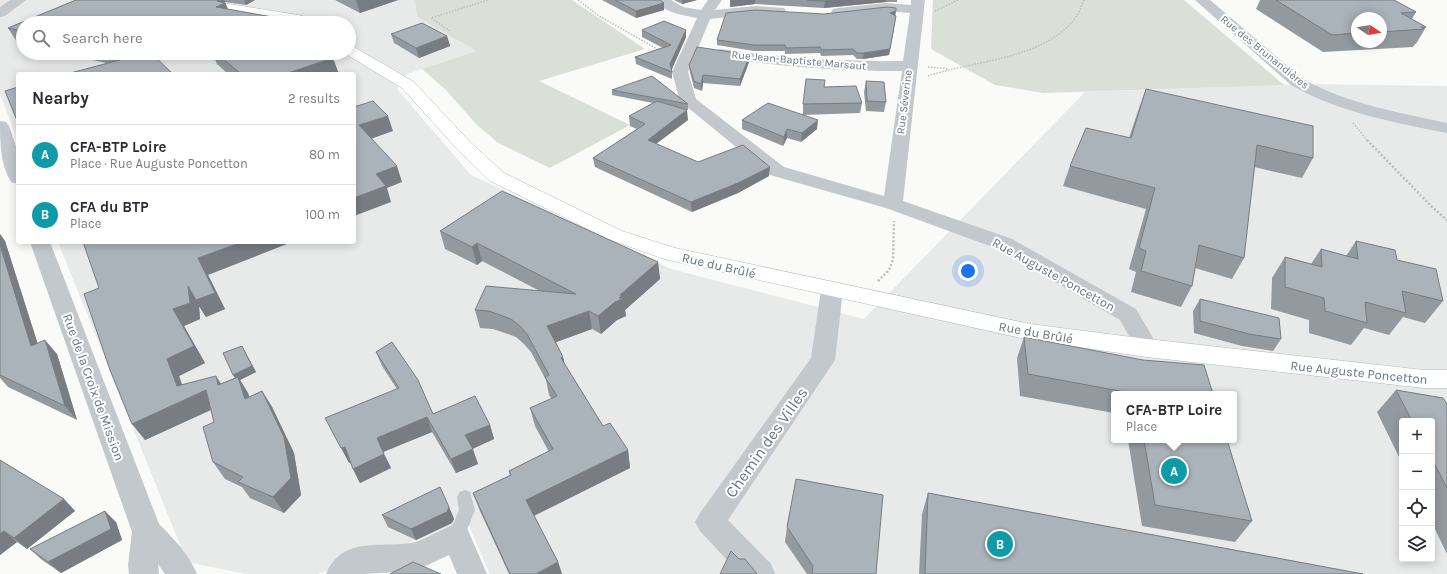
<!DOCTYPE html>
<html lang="en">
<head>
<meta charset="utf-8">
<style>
	:root { --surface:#fff; --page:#f2f2f3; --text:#2b2b33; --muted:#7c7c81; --line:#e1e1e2; --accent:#1a73e8 }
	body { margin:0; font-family:Karla,sans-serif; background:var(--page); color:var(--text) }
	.controls { position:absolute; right:12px; bottom:12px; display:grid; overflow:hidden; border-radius:4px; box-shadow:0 2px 10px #0003 }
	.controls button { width:36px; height:36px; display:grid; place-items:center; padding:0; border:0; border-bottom:1px solid var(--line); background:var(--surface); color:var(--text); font:20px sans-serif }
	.compass { position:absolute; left:1351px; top:12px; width:36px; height:36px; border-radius:50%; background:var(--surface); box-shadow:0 2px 10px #0003; rotate:102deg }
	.you { position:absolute; left:968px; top:271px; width:14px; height:14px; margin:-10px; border:3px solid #fff; border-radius:50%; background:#1a73e8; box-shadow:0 0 0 6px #1a73e833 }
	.badge { display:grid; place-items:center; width:26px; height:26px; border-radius:50%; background:var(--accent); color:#fff; font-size:13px; font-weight:700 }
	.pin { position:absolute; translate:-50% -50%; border:2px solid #fff; box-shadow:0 1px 4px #0006 }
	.popup { position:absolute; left:1111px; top:391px; width:126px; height:52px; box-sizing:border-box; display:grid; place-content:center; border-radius:4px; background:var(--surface); filter:drop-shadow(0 1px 3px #0005); font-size:13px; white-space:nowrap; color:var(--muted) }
	.popup b { font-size:15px; color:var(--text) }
	.popup::after { content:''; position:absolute; left:50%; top:100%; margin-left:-8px; border:8px solid transparent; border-top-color:var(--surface) }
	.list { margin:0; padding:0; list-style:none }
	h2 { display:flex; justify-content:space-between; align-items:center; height:52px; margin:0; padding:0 16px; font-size:17px }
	h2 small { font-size:13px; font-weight:400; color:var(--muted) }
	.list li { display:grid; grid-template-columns:26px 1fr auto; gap:12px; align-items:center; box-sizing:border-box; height:60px; padding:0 16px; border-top:1px solid var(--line) }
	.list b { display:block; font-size:15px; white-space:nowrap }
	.list p { margin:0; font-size:13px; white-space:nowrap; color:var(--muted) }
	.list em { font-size:13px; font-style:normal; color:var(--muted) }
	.icon { flex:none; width:22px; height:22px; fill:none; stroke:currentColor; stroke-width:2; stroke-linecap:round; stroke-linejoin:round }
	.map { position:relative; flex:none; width:1447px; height:574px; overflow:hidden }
	.search { position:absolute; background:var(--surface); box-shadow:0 2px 10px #0003; left:16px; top:16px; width:340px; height:44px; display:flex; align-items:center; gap:10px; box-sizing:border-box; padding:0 14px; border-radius:22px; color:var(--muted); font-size:15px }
	.panel { position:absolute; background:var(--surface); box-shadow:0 2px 10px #0003; left:16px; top:72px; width:340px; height:172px; border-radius:4px }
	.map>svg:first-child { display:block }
</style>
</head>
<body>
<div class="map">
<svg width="1447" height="574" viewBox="0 0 1447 574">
	<rect width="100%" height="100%" fill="#fafaf8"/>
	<path fill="#e8e9e9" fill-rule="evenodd" d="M0 0H415L417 17 478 51 407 74 397 89 471 175 671 269 864 319 1085 92 1317 84 1447 86V574H490L468 523 317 574H246L187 562 58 242H354V74H18V141L0 94ZM23 23H349V53H23ZM1114 394H1234V440H1114ZM1402 421H1432V559H1402Z"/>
	<path fill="#dadfd7" d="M415 0H572L645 49 539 81 630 125 550 168 498 143 476 124 445 89 422 69 477 51 417 17Z
		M933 0H1184L1284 85 1043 93 995 85 931 49Z"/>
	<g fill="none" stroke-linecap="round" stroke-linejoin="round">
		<g stroke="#b3babf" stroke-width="1">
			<path id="secondary" d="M180 0H204L298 15 303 16 311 23H295L198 7 182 3Z
				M349 46 354 47 414 82 470 142 504 173 622 231 675 248 1030 324 1147 339 1424 370H1447V388H1424L1147 357 1030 340 664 259 608 239 490 181 458 150 402 88 344 53H349Z"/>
		</g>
		<path stroke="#bbbfc2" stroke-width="1.5" stroke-dasharray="1.5 1.5" stroke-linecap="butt" d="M578 0 599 16 659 50
			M935 11 958 0
			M450 31 431 18 488 0
			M928 67 949 69
			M928 76C975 60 1044 60 1076 17 1080 12 1081 6 1084 0
			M1353 123 1368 141"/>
		<path stroke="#bbbfc2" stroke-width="2.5" stroke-dasharray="2 2" stroke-linecap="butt" d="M1367 140 1431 206 1447 220
			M878 281 889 270 893 260 894 221"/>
		<path fill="#c3c8cc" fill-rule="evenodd" d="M465 490 470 492 475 510 462 542 456 544 450 542 448 537 459 510 457 497 460 492Z"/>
		<path fill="#c3c8cc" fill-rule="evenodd" d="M655 0H671L683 7 701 10 708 0H722L715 10 755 6 784 8 786 11 784 14H755L710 19 688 72 696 99 784 167 884 196 902 71C841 71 781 67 721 57L716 56 714 53 716 50 721 49C781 58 842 62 903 61L910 13 886 11 838 16 833 15 831 12 833 9 838 8 886 3 911 5V0H925L903 201 1012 239 1136 309 1159 348 1155 354 1147 357 1139 354 1120 320 998 249 886 208 770 175 680 101 672 72 697 18C683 15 664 13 655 0Z
			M1195 0H1210L1303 79C1348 104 1397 112 1447 123V133C1393 122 1340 113 1291 85Z
			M832 283 840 285 843 290 835 360 728 520 771 564 775 574H740L700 531 695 522 700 513 811 358 821 290 824 285Z
			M456 524 467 528 487 574H457L449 555 415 571 363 574H326C343 536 378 548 411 543 423 541 443 528 456 524Z"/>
		<path fill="#c3c8cc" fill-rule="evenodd" d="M10 0H26L5 16 0 17V7Z
			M0 121 6 122 9 126 18 152V184L11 182C0 164 0 142 0 121Z
			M30 242H50L159 524C174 539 188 553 197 574H165L158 564 159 574H129L128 565 132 532Z"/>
		<use href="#secondary" fill="#fff" fill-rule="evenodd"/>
	</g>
	<path fill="#929a9f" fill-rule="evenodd" d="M76 0H255L246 5 225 2 228 9 23 23V45H19L8 28Z
		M335 0H398L360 13Z
		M602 0H660L664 3V10L636 18Z
		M674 0H697L682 4Z
		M730 0H897V2H886L824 8 755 4 730 7Z
		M1260 0H1394L1416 12 1412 19 1426 27 1416 44H1415L1413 47 1323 52 1256 9ZM1357 18H1381V42H1357Z
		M896 8 895 16V22L889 55 863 59H857L853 55 821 56 820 53 785 54V51H754L717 45V40L824 14Z
		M642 30H686V37L672 69V79L636 64 635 57 663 48 642 37Z
		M391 34 447 36 450 46 419 58 394 43Z
		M58 53H164L107 63Z
		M212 53H326L339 74H228L217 64Z
		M749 62 740 86 703 83 702 91 694 88 690 72 689 65Z
		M866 81 886 102 884 112 866 111 864 92Z
		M824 87 862 103 860 113 803 115 817 129 801 142 787 138 783 146 742 129V120L803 114V104Z
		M1146 89 1313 158 1302 178 1254 167 1244 258 1232 279 1195 268 1192 286 1181 307 1131 292 1136 272 1129 269 1146 209 1063 186 1070 166 1129 138 1139 108Z
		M612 90 688 104V110L680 108 688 120 656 144 698 162 769 176 738 193 692 212 595 167 593 158 637 129 630 126 629 116 653 103 612 95Z
		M440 231 658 262 660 279 625 310 626 316 617 320 601 334 592 329 556 342 563 357 565 365 603 426 628 450 630 468 534 516 558 562 562 574H509L480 511 473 493 510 476 509 471 549 452 535 426 530 408 552 399 549 395 546 380 531 352 524 344 516 337 505 333 493 329 480 328 475 310 538 290 482 261 477 265 445 249Z
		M0 234 5 241 38 344 57 354 77 420 8 387 0 378Z
		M1356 241 1397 260 1443 301 1425 323 1403 317 1389 335 1364 328 1351 345 1309 333V320L1271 309 1272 278 1285 257 1311 264 1321 249 1346 256Z
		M208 275 225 309 206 317 199 306 200 319 184 326 205 363 179 376 182 385 221 384 235 378 242 346 256 372 240 380 248 393 249 397 262 391 272 407 294 453 301 495 284 513 250 498 242 487 225 479 213 462 214 422 211 410 145 440 99 288Z
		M1200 299 1281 339 1273 351 1242 346 1194 333 1193 311Z
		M1024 337 1213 394H1114V413L1020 396 1017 358Z
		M376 352 433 414 490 425 494 439 472 449 478 464 456 473 432 432 383 452 391 468 360 483 353 469 350 462 349 463 397 389 382 366Z
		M1396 390 1447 404V554L1432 523V421H1402V463L1377 412Z
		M1128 440H1227L1252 521 1235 542 1142 526Z
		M0 460 64 499 75 511 27 549 17 542 0 555Z
		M928 493 1363 574H919L922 514Z
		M449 507 454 519 452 523 416 540 388 527 382 515Z
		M116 522 122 540 61 573 42 560 30 549Z
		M787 527 876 574H807L785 542Z"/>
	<path fill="#777d82" d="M220 0H224L230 14 216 7 217 1Z
		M244 0H255L246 5Z
		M356 0H398L360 13Z
		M682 0H697L682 4Z
		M730 0H755V4L730 7Z
		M834 0H886V2L824 8 825 1Z
		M664 3V10L636 18V11Z
		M896 11 895 17 890 13Z
		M896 16 889 55 863 59 864 53Z
		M686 30V37L671 71 670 64Z
		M447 36 450 46 419 58 416 48Z
		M146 53H164L150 60Z
		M750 55 749 62 740 86V79Z
		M333 58 339 74H285Z
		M703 75V83L702 91 701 84Z
		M687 110 688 120 649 149 648 140Z
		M388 116 393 131 365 141 359 125Z
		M818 120 817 129 801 142 802 133Z
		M787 129V138L783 146 784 137Z
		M397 166 402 182 387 188 391 202 354 216V198L376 174Z
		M770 167 769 176 738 193 692 212 691 202Z
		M0 234 5 241 43 361 31 346 0 245Z
		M242 242H292L208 275 225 309 206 317 199 306 200 319 184 326 205 363 179 376 187 399 206 390 217 407 145 440 132 424 177 386 167 359 173 309 198 258Z
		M477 243 482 261 477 265 472 247Z
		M658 262 660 279 625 310 626 316 617 320 601 334 598 316 620 295Z
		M589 311 592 329 551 344 547 326Z
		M45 340 57 354 77 420 65 406Z
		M242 346 256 372 240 380 248 393 256 416 245 399 237 381 233 375Z
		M563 357 567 375 561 358Z
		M216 376 227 393 218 385Z
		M262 391 272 407 294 453 301 495 284 513 273 497Z
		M427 417 432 432 383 452 391 468 360 483 353 469 377 438Z
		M490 425 494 439 470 450 465 435Z
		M345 447 352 461 349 463 341 448Z
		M473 449 478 464 456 473 451 459Z
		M628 450 630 468 531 517 526 500Z
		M64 499 75 511 27 549 14 538Z
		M449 507 454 519 452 523 416 540 411 529Z
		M105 511 116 522 122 540 61 573 48 562Z
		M4 531 17 542 0 555V534Z
		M558 562 562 574H536Z"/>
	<path fill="#aab3b9" stroke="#777d82" d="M76 0H220L217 1 225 3 216 7 278 18 285 23H23V31L8 28Z
		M615 0H660L664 3 636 11Z
		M807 0H834L825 1Z
		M1276 0H1394L1416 12 1401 13 1426 27H1421L1424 29 1381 32V18H1357V33L1332 35Z
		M887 7 896 8V11L890 13 896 16 890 49 864 53H857L853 49 822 50 820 47 786 48 785 45H754L717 40 726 13 755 10 824 14Z
		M664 21 686 30 670 64 672 72 635 57 671 45 642 30Z
		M422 23 447 36 416 48 391 34Z
		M697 47 750 55 740 79 703 75 701 84 694 81 689 65Z
		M130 53H151L173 74H67L138 55Z
		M216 53H326L333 58 285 74H241Z
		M652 76 688 104 612 90Z
		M806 79 825 80 824 87 856 86 862 103 803 104Z
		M866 81 884 82 886 102 867 101Z
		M18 87V123L5 91Z
		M1146 89 1313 126V158L1257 145 1244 258 1199 245 1192 286 1141 271 1146 251 1139 248 1155 188 1070 166 1086 128 1131 138Z
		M373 101 388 116 359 125 397 166 376 174 386 186 354 198V107Z
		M657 101 687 110 648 140 698 162 743 145 770 167 738 183 691 202 593 158 645 124 629 116Z
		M768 103 818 120 802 133 787 129 784 137 742 120Z
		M502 191 658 262 620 295 622 296 619 298H624L615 302 598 316 589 311 547 326 563 357 561 358 603 426 610 423 628 450 526 500 558 562 536 574H510L473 493 511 475 509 471 553 449 530 408 557 396 545 377 549 375 527 334 520 326 511 319 489 311 475 310 486 286 576 294 477 243 472 247 440 231Z
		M1356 241 1395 250 1397 260 1436 269 1443 301 1402 291 1406 313 1365 302 1367 323 1325 311 1324 298 1285 287V257L1322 267 1321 249 1358 259Z
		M83 242H242L198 258 215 293 196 300 188 286 190 303 173 309 194 346 167 359 177 386 216 376 218 385 238 377 245 399 262 391 284 437 291 478 273 497 238 482 243 477 213 462 203 427 214 422 206 390 132 424 110 370 84 294 99 288Z
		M0 245 31 346 45 340 65 406 0 375Z
		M1200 299 1279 318 1281 339 1249 334 1200 321Z
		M1024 337 1143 360 1204 365 1213 394H1136L1028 374Z
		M392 342 418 380 433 414 475 396 490 425 465 435 473 449 451 459 427 417 377 438 384 454 353 469 345 447 341 448 325 418 399 388 376 352Z
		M242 346 252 366 233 375 223 353Z
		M1396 390 1443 398 1447 404V488L1432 459V421H1412Z
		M1144 440H1227L1252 521 1155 505Z
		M0 460 64 499 14 538 4 531 0 534Z
		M796 479 883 495 876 574H812L813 566 787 527Z
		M440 487 449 507 447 512 436 517 411 529 382 515Z
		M928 493 1363 574H925Z
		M105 511 111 529 48 562 30 549Z
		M731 551 739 559H745L757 574H720Z
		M413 562 441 574H390Z"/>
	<g text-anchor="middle" stroke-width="4" stroke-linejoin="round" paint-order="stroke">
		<g font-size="11" fill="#657683" stroke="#fff">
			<text transform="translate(1265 52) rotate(39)" y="4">Rue des Brunandières</text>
			<text transform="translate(799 60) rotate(5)" y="4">Rue Jean-Baptiste Marsaut</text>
			<text transform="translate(904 102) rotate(-83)" y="4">Rue Séverine</text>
		</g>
		<g font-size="13" fill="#657683" stroke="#fff">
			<text transform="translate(719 265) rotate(13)" y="5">Rue du Brûlé</text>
			<text transform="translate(1054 274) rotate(29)" y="5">Rue Auguste Poncetton</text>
			<text transform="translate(1036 332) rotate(10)" y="5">Rue du Brûlé</text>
			<text transform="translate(1359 372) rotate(6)" y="5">Rue Auguste Poncetton</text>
			<text transform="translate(94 387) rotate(70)" y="5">Rue de la Croix de Mission</text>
		</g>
		<g font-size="16" fill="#657683" stroke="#fff">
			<text transform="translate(766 442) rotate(-55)" y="6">Chemin des Villes</text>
		</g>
	</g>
</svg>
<div class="controls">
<button>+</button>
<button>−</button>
<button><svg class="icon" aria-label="locate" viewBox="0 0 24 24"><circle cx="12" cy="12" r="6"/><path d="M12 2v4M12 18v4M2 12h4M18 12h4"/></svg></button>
<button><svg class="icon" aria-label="layers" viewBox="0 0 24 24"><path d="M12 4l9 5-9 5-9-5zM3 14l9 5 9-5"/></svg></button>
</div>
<svg class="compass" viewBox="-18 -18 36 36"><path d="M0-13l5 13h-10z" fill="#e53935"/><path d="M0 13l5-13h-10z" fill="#7c7c81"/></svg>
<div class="you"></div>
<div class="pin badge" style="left:1174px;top:471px;background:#0f9aa8">A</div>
<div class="popup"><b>CFA-BTP Loire</b>Place</div>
<div class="pin badge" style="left:1000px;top:544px;background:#0f9aa8">B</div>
<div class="search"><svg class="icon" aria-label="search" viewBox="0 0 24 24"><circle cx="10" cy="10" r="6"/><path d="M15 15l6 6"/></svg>Search here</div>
<section class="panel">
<h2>Nearby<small>2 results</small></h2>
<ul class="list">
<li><span class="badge" style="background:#0f9aa8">A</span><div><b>CFA-BTP Loire</b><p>Place · Rue Auguste Poncetton</p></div><em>80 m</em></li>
<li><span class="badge" style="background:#0f9aa8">B</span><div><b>CFA du BTP</b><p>Place</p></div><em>100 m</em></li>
</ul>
</section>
</div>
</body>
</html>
